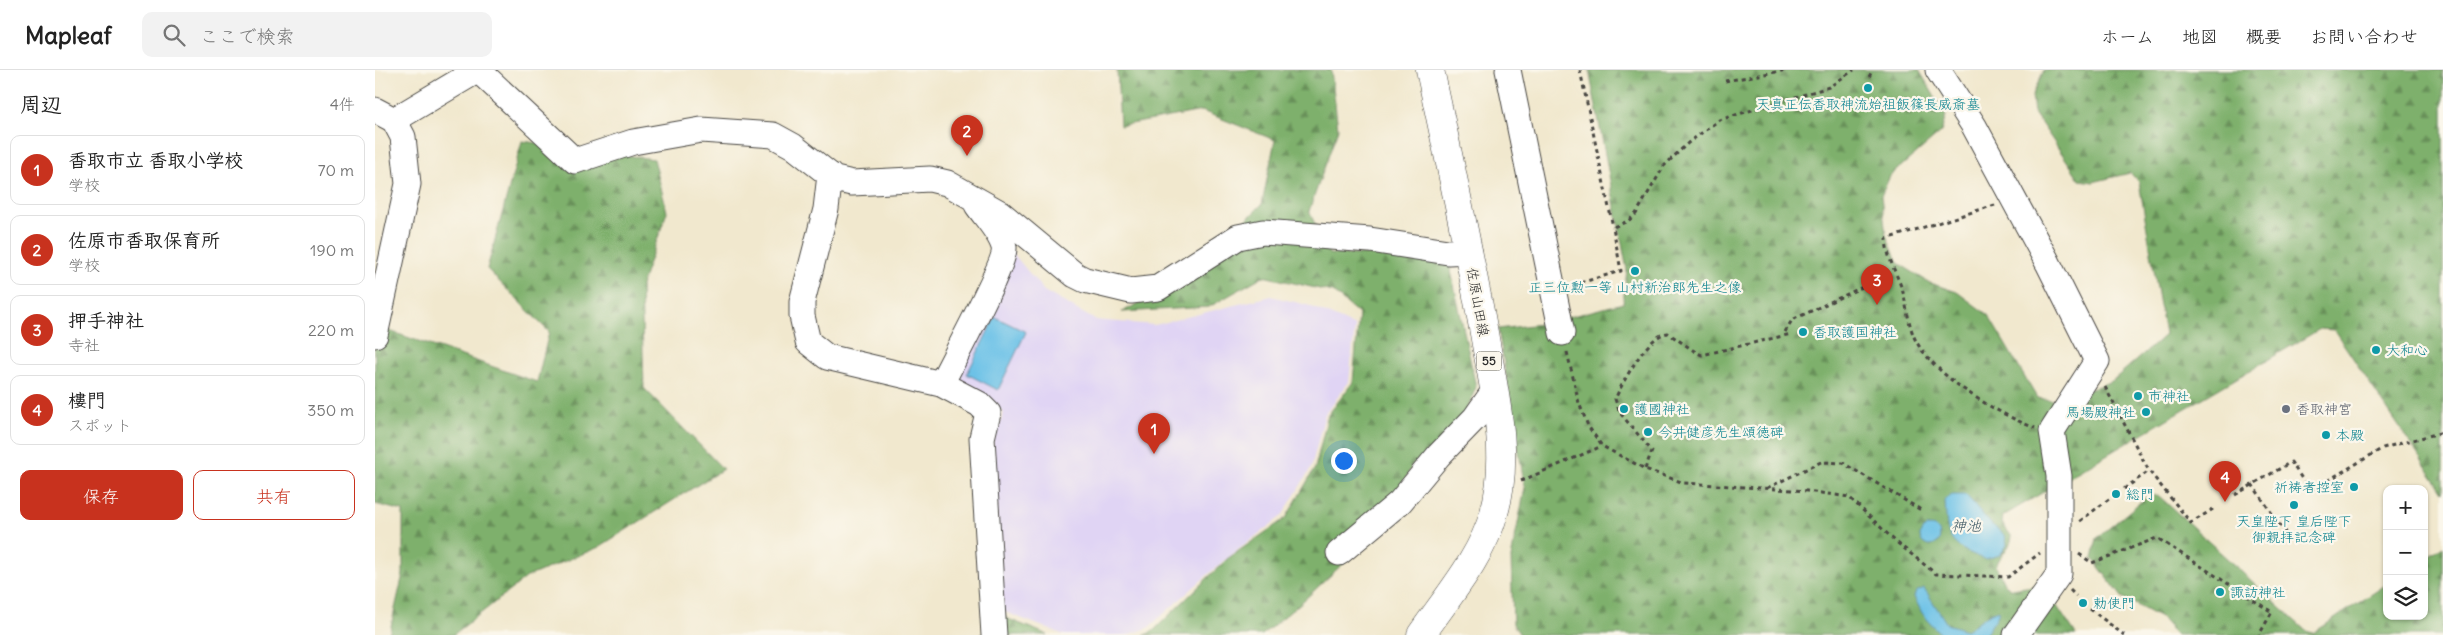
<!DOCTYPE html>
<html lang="ja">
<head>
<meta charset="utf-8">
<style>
	:root { --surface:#fff; --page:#f2f2f2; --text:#222; --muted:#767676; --line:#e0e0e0; --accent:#c8321e }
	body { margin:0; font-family:Delius,"Klee One",sans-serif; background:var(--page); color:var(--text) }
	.controls { position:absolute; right:15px; bottom:15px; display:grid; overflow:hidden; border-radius:10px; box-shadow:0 1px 4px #0004 }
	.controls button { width:45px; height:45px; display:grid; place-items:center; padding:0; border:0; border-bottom:1px solid var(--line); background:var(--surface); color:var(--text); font:25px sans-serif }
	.you { position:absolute; left:968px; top:390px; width:18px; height:18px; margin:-12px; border:4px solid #fff; border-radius:50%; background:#1a73e8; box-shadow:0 0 0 8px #1a73e833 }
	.badge { display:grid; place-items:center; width:32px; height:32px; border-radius:50%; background:var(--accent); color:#fff; font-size:16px; font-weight:700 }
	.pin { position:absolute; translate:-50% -41px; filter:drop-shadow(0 1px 2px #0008) }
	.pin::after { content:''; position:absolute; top:26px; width:18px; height:15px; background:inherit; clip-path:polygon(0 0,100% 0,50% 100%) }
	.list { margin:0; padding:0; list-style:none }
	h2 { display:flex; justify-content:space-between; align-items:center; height:65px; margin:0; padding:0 20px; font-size:21px }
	h2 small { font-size:16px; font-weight:400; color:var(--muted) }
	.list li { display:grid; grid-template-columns:32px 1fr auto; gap:15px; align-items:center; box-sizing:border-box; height:70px; margin:0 10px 10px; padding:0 10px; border:1px solid var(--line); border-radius:10px }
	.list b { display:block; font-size:19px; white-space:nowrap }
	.list p { margin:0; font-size:16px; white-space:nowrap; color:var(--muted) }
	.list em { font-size:16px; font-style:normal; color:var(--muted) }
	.actions { display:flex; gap:10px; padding:15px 20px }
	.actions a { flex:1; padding:11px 0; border:1px solid var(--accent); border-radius:10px; text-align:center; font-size:18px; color:var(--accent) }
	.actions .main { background:var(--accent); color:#fff }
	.icon { flex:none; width:28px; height:28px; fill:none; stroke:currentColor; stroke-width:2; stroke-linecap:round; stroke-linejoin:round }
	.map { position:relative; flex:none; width:2068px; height:565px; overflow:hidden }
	header { display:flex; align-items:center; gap:30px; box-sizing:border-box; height:70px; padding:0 25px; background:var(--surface); border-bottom:1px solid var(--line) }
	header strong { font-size:24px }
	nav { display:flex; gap:28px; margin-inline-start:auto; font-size:18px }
	.search { width:350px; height:45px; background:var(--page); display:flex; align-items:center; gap:12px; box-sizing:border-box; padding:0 18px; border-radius:10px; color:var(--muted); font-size:19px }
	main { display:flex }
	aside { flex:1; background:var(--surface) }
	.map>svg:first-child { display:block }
</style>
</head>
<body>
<header>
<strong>Mapleaf</strong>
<div class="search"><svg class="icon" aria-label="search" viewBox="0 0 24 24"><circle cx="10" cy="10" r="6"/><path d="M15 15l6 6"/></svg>ここで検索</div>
<nav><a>ホーム</a><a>地図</a><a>概要</a><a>お問い合わせ</a></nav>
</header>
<main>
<aside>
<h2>周辺<small>4件</small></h2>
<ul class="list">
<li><span class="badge">1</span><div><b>香取市立 香取小学校</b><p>学校</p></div><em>70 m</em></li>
<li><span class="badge">2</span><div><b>佐原市香取保育所</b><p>学校</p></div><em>190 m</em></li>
<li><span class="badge">3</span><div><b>押手神社</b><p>寺社</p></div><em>220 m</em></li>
<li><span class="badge">4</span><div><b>樓門</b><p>スポット</p></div><em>350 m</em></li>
</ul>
<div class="actions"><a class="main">保存</a><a>共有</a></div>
</aside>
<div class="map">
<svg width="2068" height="565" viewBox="0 0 2068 565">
	<defs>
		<pattern id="forest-firs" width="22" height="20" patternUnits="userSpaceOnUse" patternTransform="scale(1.25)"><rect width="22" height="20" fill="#7eb06c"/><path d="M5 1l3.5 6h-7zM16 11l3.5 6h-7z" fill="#678f59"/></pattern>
	</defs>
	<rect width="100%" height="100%" fill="#fbf7ec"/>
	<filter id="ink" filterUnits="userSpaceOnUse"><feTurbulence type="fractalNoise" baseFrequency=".02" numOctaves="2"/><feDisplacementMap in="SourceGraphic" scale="10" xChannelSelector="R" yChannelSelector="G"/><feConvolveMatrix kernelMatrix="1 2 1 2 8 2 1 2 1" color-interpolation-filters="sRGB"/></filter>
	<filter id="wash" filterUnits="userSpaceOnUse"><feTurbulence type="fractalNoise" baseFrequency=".0096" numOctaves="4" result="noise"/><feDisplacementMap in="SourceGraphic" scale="20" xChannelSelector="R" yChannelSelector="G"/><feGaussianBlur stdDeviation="1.12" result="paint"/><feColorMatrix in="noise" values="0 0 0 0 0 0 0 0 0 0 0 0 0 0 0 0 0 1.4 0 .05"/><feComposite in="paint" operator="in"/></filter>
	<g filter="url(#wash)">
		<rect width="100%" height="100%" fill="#f1e8ce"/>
		<path fill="#e0d4f4" d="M637 182 669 221 720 250 780 255 896 226 932 235 980 256 974 312 950 344 936 398 907 446 847 492 773 558 753 565H689L625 540 618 370 629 342 583 310Z"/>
		<path fill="url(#forest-firs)" stroke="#546e4c" d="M742 0H956L963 59 934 141 954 184 1073 187 1101 317 1085 357 1038 394 1004 460 928 531 887 565H769L777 562 852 489 911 448 940 398 953 345 978 312 984 244 958 222 888 206 834 237 747 242 817 205 887 134 900 70 827 41 745 56Z
			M1214 0H1544L1571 46 1566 62 1515 106 1506 126 1511 165 1523 193 1555 213 1582 222 1613 245 1662 328 1683 331 1737 311 1790 265 1764 112 1755 103 1718 112 1705 110 1659 43 1657 26 1669 0H2068V422L1959 260 1945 259 1628 446 1627 453 1637 467C1635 479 1625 485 1621 496L1629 513 1636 519 1659 516 1669 517 1701 565H1145L1138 554 1136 488 1150 418 1123 259 1166 254 1248 233 1252 200Z
			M147 71 279 89 292 142 266 215 269 318 348 399 224 477 152 507 78 565H14L28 504V441L0 434V256L162 312 174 262 112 199Z
			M1774 425 1784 426 1931 561 1938 563 2012 514V546H2049V489L2068 476V565H1801L1787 549 1747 527 1718 489 1722 468Z
			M621 544 673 565H625Z"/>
		<path fill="#6ac1e7" stroke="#4a7689" d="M620 247 651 262 623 320 592 304Z
			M1577 425H1591L1616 454 1630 465 1632 475 1625 485 1610 489C1571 475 1572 468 1570 429Z
			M1545 466a10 10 0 1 1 20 0a10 10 0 1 1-20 0Z
			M1549 518 1572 554 1591 560C1601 555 1614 541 1624 540L1622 547 1610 565H1566L1547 543 1539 527 1541 522Z"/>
	</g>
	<g filter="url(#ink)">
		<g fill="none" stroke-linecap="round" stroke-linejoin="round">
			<g stroke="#494743" stroke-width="27">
				<path id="minor" d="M103 0 200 91 258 72 326 60 398 65 418 76 460 109 477 113 555 109 572 113 625 143 700 205 710 210 756 221 783 218 863 167 888 162 995 170 1073 182 1094 181
					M1133 0 1187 263
					M1563 0 1599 56 1673 193 1722 291 1677 361 1684 406V504L1641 565
					M0 40 19 50 28 67 33 114 0 265
					M19 50 103 0
					M455 105 451 139 427 232V246L433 272 452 287 566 314
					M602 135C611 148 625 162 629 177 632 191 576 294 566 314L604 334 613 343 607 368 619 565
					M964 483 1025 432 1064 385 1100 348 1119 321"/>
			</g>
			<g stroke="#494743" stroke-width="29">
				<path id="major" d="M1046 565C1072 527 1107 487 1119 443 1136 385 1119 321 1109 263 1093 175 1074 88 1055 0"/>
			</g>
			<path stroke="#494743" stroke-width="3" stroke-dasharray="4 4" stroke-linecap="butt" d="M1205 0 1238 157
				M1494 7 1496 3
				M1350 11 1412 0
				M1492 16 1493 17
				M1620 135 1511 169C1512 188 1521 202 1527 219 1532 235 1533 256 1541 271 1562 308 1621 343 1660 358
				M1198 215 1246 201 1238 157 1253 151 1261 144 1289 96 1313 73 1344 50 1454 17 1479 0
				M1410 262 1417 250 1500 211
				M1192 282 1204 333 1213 356 1227 376 1270 399 1309 413 1432 421 1474 427 1520 471 1561 504 1633 507 1665 483
				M1730 317 1774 401
				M1270 399 1277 381 1245 343 1240 329C1248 312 1272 265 1293 263L1322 283 1327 285 1416 264
				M1146 411 1227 376
				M1877 414 1915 470
				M1392 418 1446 392 1468 393 1546 440
				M1749 419 1774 401 1816 453 1838 439
				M1860 425 1916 392 1935 421 2008 378 2068 362
				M1705 451 1734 429
				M1704 484 1717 493 1782 468 1897 542 1884 565
				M1695 520 1701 526
				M1715 539 1749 565"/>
			<use href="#minor" stroke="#fff" stroke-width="25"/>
			<use href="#major" stroke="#fff" stroke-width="28"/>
		</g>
	</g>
	<g fill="#0f9aa8" stroke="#fbf7ec" stroke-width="2">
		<circle cx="1493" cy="18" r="5"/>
		<circle cx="1260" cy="201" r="5"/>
		<circle cx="1428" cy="262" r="5"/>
		<circle cx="2001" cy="280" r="5"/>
		<circle cx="1763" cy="326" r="5"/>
		<circle cx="1249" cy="339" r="5"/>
		<circle cx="1771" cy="342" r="5"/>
		<circle cx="1273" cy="362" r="5"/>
		<circle cx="1951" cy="365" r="5"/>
		<circle cx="1979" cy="417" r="5"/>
		<circle cx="1741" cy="424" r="5"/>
		<circle cx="1919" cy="435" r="5"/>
		<circle cx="1845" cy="522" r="5"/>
		<circle cx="1708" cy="533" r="5"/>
	</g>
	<circle fill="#6b7280" stroke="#fbf7ec" stroke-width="2" cx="1911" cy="339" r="5"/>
	<g text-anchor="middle" stroke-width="4.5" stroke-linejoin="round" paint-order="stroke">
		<rect fill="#fbf7ec" stroke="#696865" stroke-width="1" x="1101.5" y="281.5" width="25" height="19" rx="4"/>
		<g font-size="12" font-weight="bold" fill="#2b2b2b">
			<text x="1114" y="295">55</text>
		</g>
		<g font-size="14" fill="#0d838f" stroke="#fbf7ec" text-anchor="start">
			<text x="1493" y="39" text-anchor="middle">天真正伝香取神流始祖飯篠長威斎墓</text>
			<text x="1260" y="222" text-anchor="middle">正三位勲一等 山村新治郎先生之像</text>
			<text x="1438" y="267">香取護国神社</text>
			<text x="2011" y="285">大和心</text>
			<text x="1773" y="331">市神社</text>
			<text x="1259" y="344">護國神社</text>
			<text x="1761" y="347" text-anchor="end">馬場殿神社</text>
			<text x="1283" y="367">今井健彦先生頌徳碑</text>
			<text x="1961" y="370">本殿</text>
			<text x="1969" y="422" text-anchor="end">祈祷者控室</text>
			<text x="1751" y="429">総門</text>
			<text x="1919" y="456" text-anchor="middle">天皇陛下 皇后陛下<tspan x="1919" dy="16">御親拝記念碑</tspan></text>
			<text x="1855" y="527">諏訪神社</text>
			<text x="1718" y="538">勅使門</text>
		</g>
		<g font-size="14" fill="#2b2b2b" stroke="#fbf7ec">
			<text transform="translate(1103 232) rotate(80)" y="5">佐原山田線</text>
		</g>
		<g font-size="14" fill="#5b616d" stroke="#fbf7ec" text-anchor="start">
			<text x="1921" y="344">香取神宮</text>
		</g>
		<g font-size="15" font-style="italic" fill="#3e5863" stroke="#fbf7ec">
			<text x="1591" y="461">神池</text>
		</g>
	</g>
</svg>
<div class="controls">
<button>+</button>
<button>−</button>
<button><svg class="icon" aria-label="layers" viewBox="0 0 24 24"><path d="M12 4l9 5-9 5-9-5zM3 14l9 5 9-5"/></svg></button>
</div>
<div class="you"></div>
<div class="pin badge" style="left:779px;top:384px">1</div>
<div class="pin badge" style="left:592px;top:86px">2</div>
<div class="pin badge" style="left:1502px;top:235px">3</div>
<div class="pin badge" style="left:1850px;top:432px">4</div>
</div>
</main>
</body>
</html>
